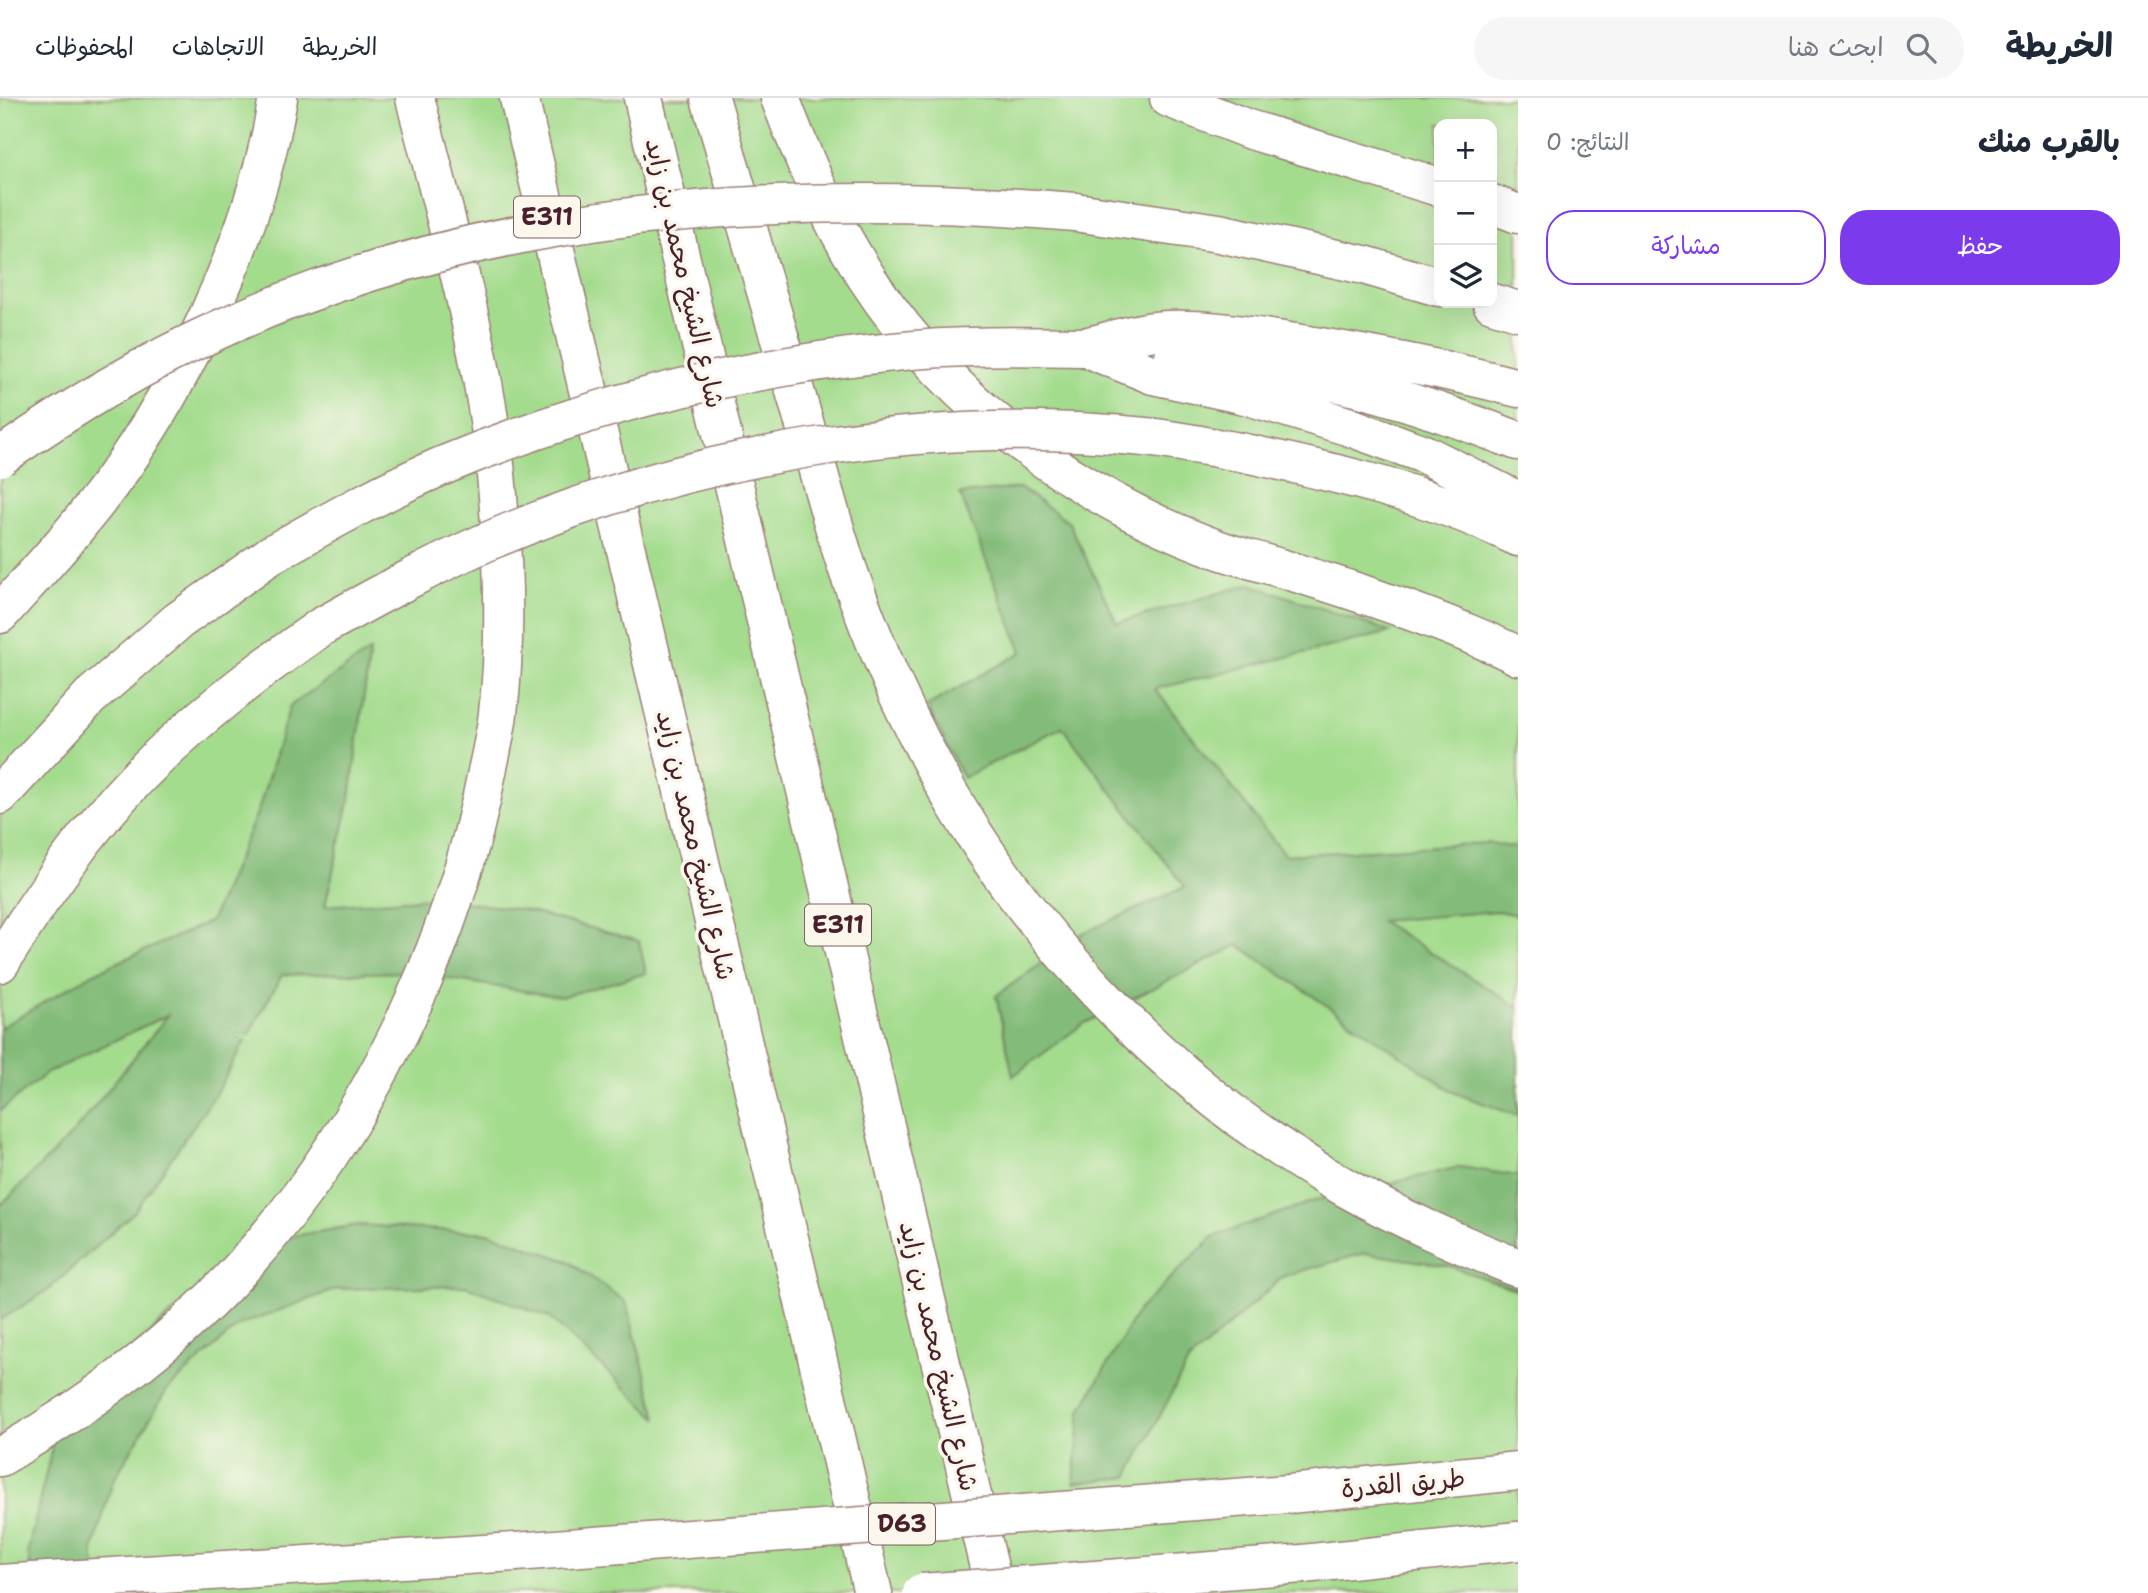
<!DOCTYPE html>
<html lang="ar">
<head>
<meta charset="utf-8">
<style>
	:root { --surface:#fff; --page:#f6f6f7; --text:#1f2937; --muted:#747a83; --line:#e0e1e3; --accent:#7c3aed }
	body { margin:0; font-family:"Shantell Sans","Playpen Sans Arabic",sans-serif; background:var(--page); color:var(--text); direction:rtl }
	.controls { position:absolute; right:21px; top:21px; display:grid; overflow:hidden; border-radius:14px; box-shadow:0 7px 28px #0002 }
	.controls button { width:63px; height:63px; display:grid; place-items:center; padding:0; border:0; border-bottom:2px solid var(--line); background:var(--surface); color:var(--text); font:35px sans-serif }
	.list { margin:0; padding:0; list-style:none }
	h2 { display:flex; justify-content:space-between; align-items:center; height:91px; margin:0; padding:0 28px; font-size:30px }
	h2 small { font-size:23px; font-weight:400; color:var(--muted) }
	.actions { display:flex; gap:14px; padding:21px 28px }
	.actions a { flex:1; padding:16px 0; border:2px solid var(--accent); border-radius:28px; text-align:center; font-size:24px; color:var(--accent) }
	.actions .main { background:var(--accent); color:#fff }
	.icon { flex:none; width:38px; height:38px; fill:none; stroke:currentColor; stroke-width:2; stroke-linecap:round; stroke-linejoin:round }
	.map { position:relative; flex:none; width:1518px; height:1495px; overflow:hidden; direction:ltr }
	header { display:flex; align-items:center; gap:42px; box-sizing:border-box; height:98px; padding:0 35px; background:var(--surface); border-bottom:2px solid var(--line) }
	header strong { font-size:33px }
	nav { display:flex; gap:38px; margin-inline-start:auto; font-size:24px }
	.search { width:490px; height:63px; background:var(--page); display:flex; align-items:center; gap:18px; box-sizing:border-box; padding:0 24px; border-radius:38px; color:var(--muted); font-size:26px }
	main { display:flex }
	aside { flex:1; background:var(--surface) }
	.map>svg:first-child { display:block }
</style>
</head>
<body>
<header>
<strong>الخريطة</strong>
<div class="search"><svg class="icon" aria-label="search" viewBox="0 0 24 24"><circle cx="10" cy="10" r="6"/><path d="M15 15l6 6"/></svg>ابحث هنا</div>
<nav><a>الخريطة</a><a>الاتجاهات</a><a>المحفوظات</a></nav>
</header>
<main>
<aside>
<h2>بالقرب منك<small>النتائج: 0</small></h2>
<ul class="list">
</ul>
<div class="actions"><a class="main">حفظ</a><a>مشاركة</a></div>
</aside>
<div class="map">
<svg width="1518" height="1495" viewBox="0 0 1518 1495">
	<rect width="100%" height="100%" fill="#fbf7ec"/>
	<filter id="ink" filterUnits="userSpaceOnUse"><feTurbulence type="fractalNoise" baseFrequency=".0143" numOctaves="2"/><feDisplacementMap in="SourceGraphic" scale="14" xChannelSelector="R" yChannelSelector="G"/><feConvolveMatrix kernelMatrix="1 2 1 2 8 2 1 2 1" color-interpolation-filters="sRGB"/></filter>
	<filter id="wash" filterUnits="userSpaceOnUse"><feTurbulence type="fractalNoise" baseFrequency=".00686" numOctaves="4" result="noise"/><feDisplacementMap in="SourceGraphic" scale="28" xChannelSelector="R" yChannelSelector="G"/><feGaussianBlur stdDeviation="1.57" result="paint"/><feColorMatrix in="noise" values="0 0 0 0 0 0 0 0 0 0 0 0 0 0 0 0 0 1.4 0 .05"/><feComposite in="paint" operator="in"/></filter>
	<g filter="url(#wash)">
		<rect width="100%" height="100%" fill="#efdebd"/>
		<path fill="#a4dc8e" stroke="#777e5c" stroke-width="2" fill-rule="evenodd" d="M0 0H1518V1495H0ZM1439 26H1492V205H1439Z"/>
		<path fill="#83bc79" stroke="#666e52" stroke-width="2" d="M1020 390 1068 423 1117 525 1250 486 1391 534 1155 591 1285 757 1488 745 1518 750V817L1498 813 1381 823 1518 909V1018L1455 995 1238 847 1083 926 1013 978 996 898 1083 835 1185 789 1062 629 963 680 927 608 1022 554 960 396Z
			M370 553 350 700 325 808 433 800 524 812 639 843 646 875 561 899 406 874 282 877 215 997 134 1114 48 1192 0 1222V1108L75 1033 169 916 47 975 0 1013V930L94 875 211 823 258 713 290 608Z
			M1460 1069 1518 1078V1192L1449 1168 1364 1155 1284 1178 1188 1264 1128 1379 1074 1385 1081 1312 1139 1211 1214 1138 1317 1102Z
			M358 1127 489 1135 568 1163 626 1204 657 1320 549 1219 466 1188 337 1191 239 1227 167 1292 112 1385 93 1452 97 1495H34L28 1452 60 1315 251 1145Z"/>
	</g>
	<g filter="url(#ink)">
		<g fill="none" stroke-linecap="round" stroke-linejoin="round">
			<g stroke="#9c7e74" stroke-width="41">
				<path id="primary" d="M1075 114 1219 135 1364 167 1439 189
					M1492 205 1518 213
					M1289 1396 1518 1373
					M1303 1466 1518 1443
					M0 1486 515 1454"/>
			</g>
			<g stroke="#9c7e74" stroke-width="41">
				<path id="motorway" d="M519 0 873 1495
					M643 0 995 1495
					M710 0C741 108 772 216 804 324 819 374 832 426 849 475 871 537 899 603 930 661 1021 834 1176 995 1348 1091 1403 1122 1460 1146 1518 1170
					M780 0C800 53 822 105 851 154 931 292 1065 394 1214 450 1235 458 1258 463 1280 470 1340 488 1401 508 1460 532 1479 540 1499 548 1518 558
					M1169 0 1248 31 1439 89
					M1492 106 1518 116
					M1084 249 1153 277 1245 297 1347 328 1424 356 1518 403
					M1084 249C1111 243 1139 233 1167 232 1207 230 1249 238 1289 244 1366 256 1443 270 1518 290
					M1174 259C1237 267 1299 275 1360 290 1414 304 1466 323 1518 343
					M1240 354C1334 374 1431 396 1518 439
					M0 516C29 483 60 451 87 416 177 305 255 141 278 0
					M0 697 90 599 178 523 272 456
					M0 865C41 799 85 733 140 677 195 621 257 574 321 529
					M0 1359C89 1307 175 1245 244 1167 367 1030 454 849 488 669 492 651 496 633 498 615 506 549 504 479 499 412 490 273 449 135 415 0"/>
			</g>
			<use href="#primary" stroke="#fff" stroke-width="38"/>
			<use href="#motorway" stroke="#fff" stroke-width="38"/>
			<g stroke="#9c7e74" stroke-width="41" stroke-linecap="butt">
				<path id="primary-bridge" d="M0 359C70 310 143 266 220 231 488 109 786 90 1075 114
					M515 1454 1289 1396
					M922 1495 1303 1466"/>
			</g>
			<g stroke="#9c7e74" stroke-width="41" stroke-linecap="butt">
				<path id="motorway-bridge" d="M272 456C327 425 383 393 442 368 586 308 737 270 893 254 956 247 1020 248 1084 249
					M321 529C377 498 433 467 491 442 694 355 926 317 1145 339 1177 342 1208 349 1240 354"/>
			</g>
			<use href="#primary-bridge" stroke="#fff" stroke-width="38"/>
			<use href="#motorway-bridge" stroke="#fff" stroke-width="38"/>
		</g>
	</g>
	<g text-anchor="middle" stroke-width="7" stroke-linejoin="round" paint-order="stroke">
		<g fill="#fbf7ec" stroke="#7f6065" stroke-width="2">
			<rect x="514" y="98.5" width="66" height="41" rx="5"/>
			<rect x="805" y="806.5" width="66" height="41" rx="5"/>
			<rect x="869" y="1405.5" width="66" height="41" rx="5"/>
		</g>
		<g font-size="24" font-weight="bold" fill="#4a1f2b">
			<text x="547" y="127">E311</text>
			<text x="838" y="835">E311</text>
			<text x="902" y="1434">D63</text>
		</g>
		<g font-size="26" fill="#4a1f2b" stroke="#fbf7ec">
			<text transform="translate(685 175) rotate(77)" y="9">شارع الشيخ محمد بن زايد</text>
			<text transform="translate(696 747) rotate(77)" y="9">شارع الشيخ محمد بن زايد</text>
			<text transform="translate(939 1258) rotate(77)" y="9">شارع الشيخ محمد بن زايد</text>
			<text transform="translate(1403 1385) rotate(-5)" y="9">طريق القدرة</text>
		</g>
	</g>
</svg>
<div class="controls">
<button>+</button>
<button>−</button>
<button><svg class="icon" aria-label="layers" viewBox="0 0 24 24"><path d="M12 4l9 5-9 5-9-5zM3 14l9 5 9-5"/></svg></button>
</div>
</div>
</main>
</body>
</html>
